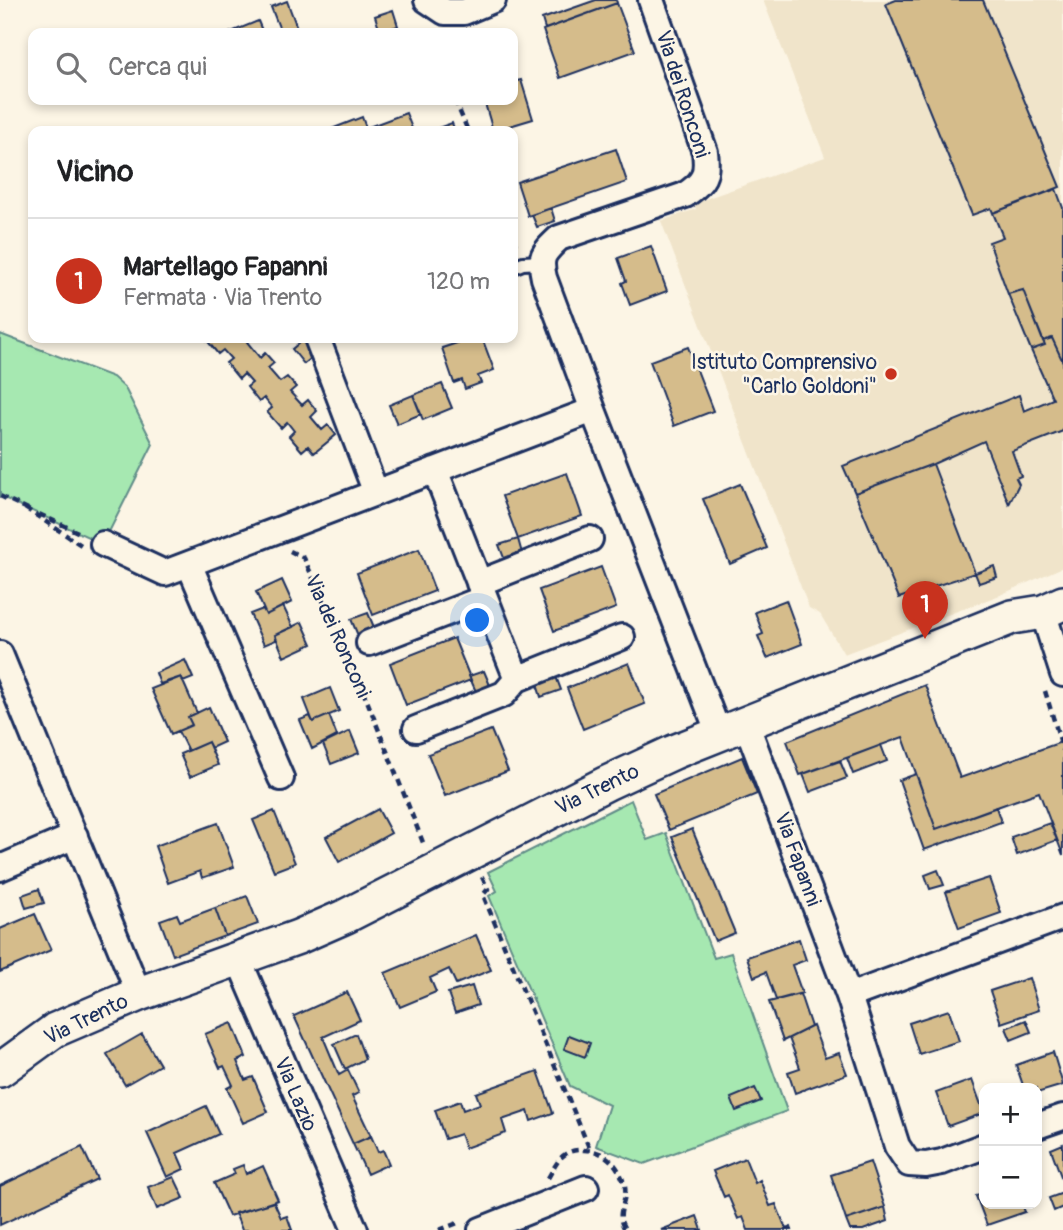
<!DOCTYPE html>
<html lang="it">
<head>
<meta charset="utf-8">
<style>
	:root { --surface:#fff; --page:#f6f6f6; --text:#202124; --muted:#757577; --line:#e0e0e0; --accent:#c8321e }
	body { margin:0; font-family:Pangolin,sans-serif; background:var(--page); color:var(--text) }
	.controls { position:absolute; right:21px; bottom:21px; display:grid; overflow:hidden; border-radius:14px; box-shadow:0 4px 10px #0003 }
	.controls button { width:63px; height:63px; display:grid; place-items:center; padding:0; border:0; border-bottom:2px solid var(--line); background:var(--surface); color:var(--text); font:35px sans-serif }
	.you { position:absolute; left:478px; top:621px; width:24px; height:24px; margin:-18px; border:5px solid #fff; border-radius:50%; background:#1a73e8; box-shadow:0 0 0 10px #1a73e833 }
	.badge { display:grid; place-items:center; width:46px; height:46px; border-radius:50%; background:var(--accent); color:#fff; font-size:23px; font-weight:700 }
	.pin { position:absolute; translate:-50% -58px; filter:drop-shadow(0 2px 4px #0008) }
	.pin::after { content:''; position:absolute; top:37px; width:24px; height:21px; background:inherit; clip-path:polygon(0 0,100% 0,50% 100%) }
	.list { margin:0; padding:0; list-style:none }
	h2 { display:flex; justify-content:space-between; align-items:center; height:91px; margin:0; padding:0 28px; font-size:30px }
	h2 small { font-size:23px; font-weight:400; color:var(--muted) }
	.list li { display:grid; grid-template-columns:46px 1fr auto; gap:21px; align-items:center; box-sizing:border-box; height:126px; padding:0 28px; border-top:2px solid var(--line) }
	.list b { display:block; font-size:26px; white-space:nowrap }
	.list p { margin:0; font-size:23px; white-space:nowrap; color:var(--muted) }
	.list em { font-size:23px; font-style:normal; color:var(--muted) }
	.icon { flex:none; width:38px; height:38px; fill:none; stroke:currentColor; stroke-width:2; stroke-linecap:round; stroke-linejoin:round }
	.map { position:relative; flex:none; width:1063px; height:1230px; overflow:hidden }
	.search { position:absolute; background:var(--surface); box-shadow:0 4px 10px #0003; left:28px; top:28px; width:490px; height:77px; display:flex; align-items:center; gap:18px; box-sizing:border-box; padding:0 24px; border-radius:14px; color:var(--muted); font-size:26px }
	.panel { position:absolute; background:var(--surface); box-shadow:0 4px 10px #0003; left:28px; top:126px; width:490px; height:217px; border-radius:14px }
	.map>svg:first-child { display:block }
</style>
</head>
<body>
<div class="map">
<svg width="1063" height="1230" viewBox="0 0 1063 1230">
	<rect width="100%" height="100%" fill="#fcf5e5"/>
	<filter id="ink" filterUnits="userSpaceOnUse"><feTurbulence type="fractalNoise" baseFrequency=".0143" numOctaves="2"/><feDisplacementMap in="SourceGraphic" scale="14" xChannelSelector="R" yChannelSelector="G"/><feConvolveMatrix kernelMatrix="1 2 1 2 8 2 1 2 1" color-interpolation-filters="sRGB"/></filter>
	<g filter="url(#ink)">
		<path fill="#f0e4ca" d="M763 0H1063V567L1000 595 844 654 820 614 809 608 661 221 696 209 694 203 825 157Z"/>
		<path fill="#a6e8b1" stroke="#608c88" stroke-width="2" d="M0 334 113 377 125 388 153 444 103 544 0 496Z
			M631 800 647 840 666 833 714 958 731 953 787 1111 644 1164 596 1146 609 1105 570 1086 489 896 497 891 488 872Z"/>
		<path fill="#d5bc8b" stroke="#1b2f5e" stroke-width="2" d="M596 0H616L617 3 545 29 542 19Z
			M896 0H983L1060 187 993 213 991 208 972 215 886 4Z
			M287 1 299 33H271L280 30 271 7Z
			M617 3 635 51 560 78 543 30Z
			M393 10 398 26 380 32 375 16Z
			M258 21 263 33H232L231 32Z
			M521 80 533 119 493 131 484 100H513V82Z
			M406 113 413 131H358Z
			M362 117 366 128 358 131H329V130Z
			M452 123 455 131H440L438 128Z
			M616 149 627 182 528 216 517 182Z
			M1056 189 1063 208V362L1052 338 1043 341 1023 290 1008 294 989 242 1003 237 993 213Z
			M551 208 555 221 537 227 532 215Z
			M651 246 667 291 630 305 622 283 626 281 618 258Z
			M1023 290 1045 345 1031 350 1008 294Z
			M205 338H252L247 342 260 358 265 353 274 363 268 368 280 382 287 377 296 387 290 392 302 405 308 400 317 411 311 417 322 430 328 425 336 435 314 453 308 446 302 451 289 436 294 431 287 422 281 428 267 412 272 408 264 398 259 402 247 387 252 383 244 374 239 379 226 363 231 359 223 350 218 354Z
			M305 338 319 352 304 364 292 349Z
			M472 338H482L494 370 478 376 481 383 465 389 462 380 454 383 442 348Z
			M1052 338 1063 362V431L1012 451 1021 476 1016 478 1019 484 1009 504 984 441 933 464 855 493 843 466 1019 395 1024 411 1053 399 1031 350 1045 345 1043 341Z
			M688 347 713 411 674 426 650 361Z
			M442 384 452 408 423 420 413 395Z
			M413 395 421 414 397 424 389 405Z
			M933 464 975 573 899 598 855 493Z
			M567 473 582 516 518 539 502 496Z
			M740 484 767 548 730 564 703 499Z
			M518 539 523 557 506 563 499 545Z
			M419 549 435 591 373 615 357 573Z
			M994 566 997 577 979 583 975 573Z
			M601 567 616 608 554 631 539 590Z
			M282 580 292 602 266 615 256 592Z
			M786 600 802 644 767 658 758 636 763 634 755 612Z
			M283 606 293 627 275 635 276 640 264 645 250 614 263 609 266 615Z
			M368 613 376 632 359 638 351 619Z
			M302 622 312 644 284 657 275 635Z
			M454 638 471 680 406 705 390 663Z
			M185 660 193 678 183 682 181 677 160 684 156 673Z
			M629 663 645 704 583 729 567 688Z
			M484 671 492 690 478 696 469 676Z
			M555 674 561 690 541 697 536 681Z
			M181 677 197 713 188 717 192 725 171 734 151 689Z
			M925 685 960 778 1061 742 1063 748V855L1039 792 936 829 903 737 800 775 787 741Z
			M330 688 339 711 313 722 304 699Z
			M209 707 224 742 211 748 208 742 188 751 178 731 192 725 188 717Z
			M329 715 337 736 312 749 300 720 310 716 313 722Z
			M491 730 508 771 445 796 428 754Z
			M350 731 359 753 331 764 323 744Z
			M208 742 218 765 190 777 180 754Z
			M881 745 887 761 853 774 847 758Z
			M742 757 757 794 669 830 654 794Z
			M840 761 847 778 810 792 803 774Z
			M916 774 936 829 996 807 1001 822 924 850 899 780Z
			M378 809 391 833 339 862 326 837Z
			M274 811 295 863 274 871 253 820Z
			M218 823 234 867 202 878 200 871 168 883 155 846Z
			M1050 823 1057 840 1017 855 1011 837Z
			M692 829 735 933 715 941 672 837Z
			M938 870 944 885 930 889 925 875Z
			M989 878 1001 913 959 928 946 892Z
			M39 889 44 903 26 908 22 895Z
			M247 896 258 924 225 936 215 908Z
			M215 908 225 936 173 955 160 920 177 914 180 921Z
			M35 914 51 950 0 972V929Z
			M476 935 491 970 456 984 449 969 430 978 436 992 400 1007 385 973Z
			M799 939 806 960 792 965 802 993 776 1000 766 972 754 977 747 957Z
			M1029 978 1039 1010 1001 1023 990 991Z
			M472 986 478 1005 455 1013 448 993Z
			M347 992 360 1020 323 1037 339 1075 348 1070 359 1093 352 1096 371 1136 353 1144 294 1016Z
			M800 994 811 1027 783 1041 769 1002Z
			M949 1010 959 1041 919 1054 909 1023Z
			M1026 1020 1031 1032 1011 1040 1006 1028Z
			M232 1023 246 1057 237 1061 245 1080 253 1077 268 1112 243 1123 227 1088 233 1085 224 1066 220 1068 205 1034Z
			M813 1026 825 1058 839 1053 847 1074 795 1093 788 1072 800 1068 789 1038Z
			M142 1034 160 1065 125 1085 107 1054Z
			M356 1034 365 1059 345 1069 334 1044Z
			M569 1035 590 1043 585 1057 564 1049Z
			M1053 1052 1063 1085 1037 1093V1088H1024L1016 1065Z
			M538 1071 553 1113 531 1121 528 1111 502 1120 506 1133 465 1148 460 1134 445 1139 435 1110 460 1101 463 1110 480 1104 476 1093Z
			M972 1080 984 1113 948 1126 936 1093Z
			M755 1088 761 1101 736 1111 731 1098Z
			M206 1106 219 1134 177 1153 184 1169 167 1177 147 1133Z
			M371 1136 378 1152 383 1150 389 1164 367 1174 353 1144Z
			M1063 1144V1182L1051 1149Z
			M82 1147 97 1179 0 1225V1186Z
			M745 1158 755 1183 760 1180 770 1206 776 1204 786 1229 791 1227 792 1230H748L743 1217 738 1219 728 1195 724 1197 713 1171Z
			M870 1162 885 1207 846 1220 831 1175Z
			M243 1165 246 1174 263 1166 278 1200 229 1216 214 1183 235 1174 233 1169Z
			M174 1177 184 1198 157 1209 148 1187Z
			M984 1193V1204H1022L1025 1212 987 1225 976 1196Z
			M1063 1193V1207L1054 1211 1049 1198Z
			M274 1202 281 1218 287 1216 292 1230H242L235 1213Z
			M885 1207 888 1221 863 1230H850L846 1220Z
			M697 1216 702 1230H661Z"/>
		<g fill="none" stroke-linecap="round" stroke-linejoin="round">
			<g stroke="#1b2f5e" stroke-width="18">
				<path id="lane" d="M513 267 523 263 541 262"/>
			</g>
			<g stroke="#1b2f5e" stroke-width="30">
				<path id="street" d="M427 0 445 12H464L493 0
					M651 0 705 152C708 175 704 182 685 195L559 238C543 253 539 257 544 278L593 410 719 734
					M317 338 376 493
					M435 470 517 679
					M103 544 165 573 593 410
					M189 564 281 778
					M479 583 590 539
					M1043 612 1063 674
					M369 643 485 598
					M0 654 139 994
					M746 723 849 996 897 1146 909 1164 926 1165 942 1162 984 1146
					M416 729 504 694 517 679 622 637
					M0 868 75 836
					M238 958 355 1230
					M849 996 1063 917
					M1037 1126 1063 1117
					M481 1230 586 1188"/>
			</g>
			<g stroke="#1b2f5e" stroke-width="38">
				<path id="secondary" d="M0 1070 55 1030 139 994 298 937 346 916 607 783 674 752 1012 617 1043 612 1063 603"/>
			</g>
			<path stroke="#1b2f5e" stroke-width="4.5" stroke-dasharray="7 5" stroke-linecap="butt" d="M455 100 468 131
				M513 239 517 248
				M0 496 28 509
				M25 508 81 545
				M39 514 82 534
				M290 551 304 558 345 650
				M348 658 368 703 424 845
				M1045 691 1063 750
				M482 877 488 889 483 895 590 1150
				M548 1178C558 1161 562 1149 584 1150 606 1150 620 1166 625 1187 627 1198 619 1209 621 1220 621 1223 624 1227 625 1230
				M439 1230 458 1223"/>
			<use href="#lane" stroke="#fcf5e5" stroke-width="12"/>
			<use href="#street" stroke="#fcf5e5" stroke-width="24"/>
			<use href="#secondary" stroke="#fcf5e5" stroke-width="33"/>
		</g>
	</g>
	<circle fill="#c8321e" stroke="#fcf5e5" stroke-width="2.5" cx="891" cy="374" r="7"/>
	<g text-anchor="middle" stroke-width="5" stroke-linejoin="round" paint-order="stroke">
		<g font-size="21" fill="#1b2f5e" stroke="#fcf5e5">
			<text transform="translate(683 94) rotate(72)" y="7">Via dei Ronconi</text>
			<text transform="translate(338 636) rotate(66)" y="7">Via dei Ronconi</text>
			<text transform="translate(597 789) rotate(-26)" y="7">Via Trento</text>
			<text transform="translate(798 859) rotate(70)" y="7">Via Fapanni</text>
			<text transform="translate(86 1019) rotate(-26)" y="7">Via Trento</text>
			<text transform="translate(296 1094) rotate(67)" y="7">Via Lazio</text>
		</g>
		<g font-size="21" fill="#1b2f5e" stroke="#fcf5e5" text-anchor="end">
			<text x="877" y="369">Istituto Comprensivo<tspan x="877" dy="24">"Carlo Goldoni"</tspan></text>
		</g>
	</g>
</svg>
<div class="controls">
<button>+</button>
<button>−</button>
</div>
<div class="you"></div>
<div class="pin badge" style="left:925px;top:639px">1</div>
<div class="search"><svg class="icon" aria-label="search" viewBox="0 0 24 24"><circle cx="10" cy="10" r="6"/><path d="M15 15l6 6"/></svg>Cerca qui</div>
<section class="panel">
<h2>Vicino<small></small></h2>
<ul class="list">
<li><span class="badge">1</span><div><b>Martellago Fapanni</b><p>Fermata · Via Trento</p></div><em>120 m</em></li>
</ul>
</section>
</div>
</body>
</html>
